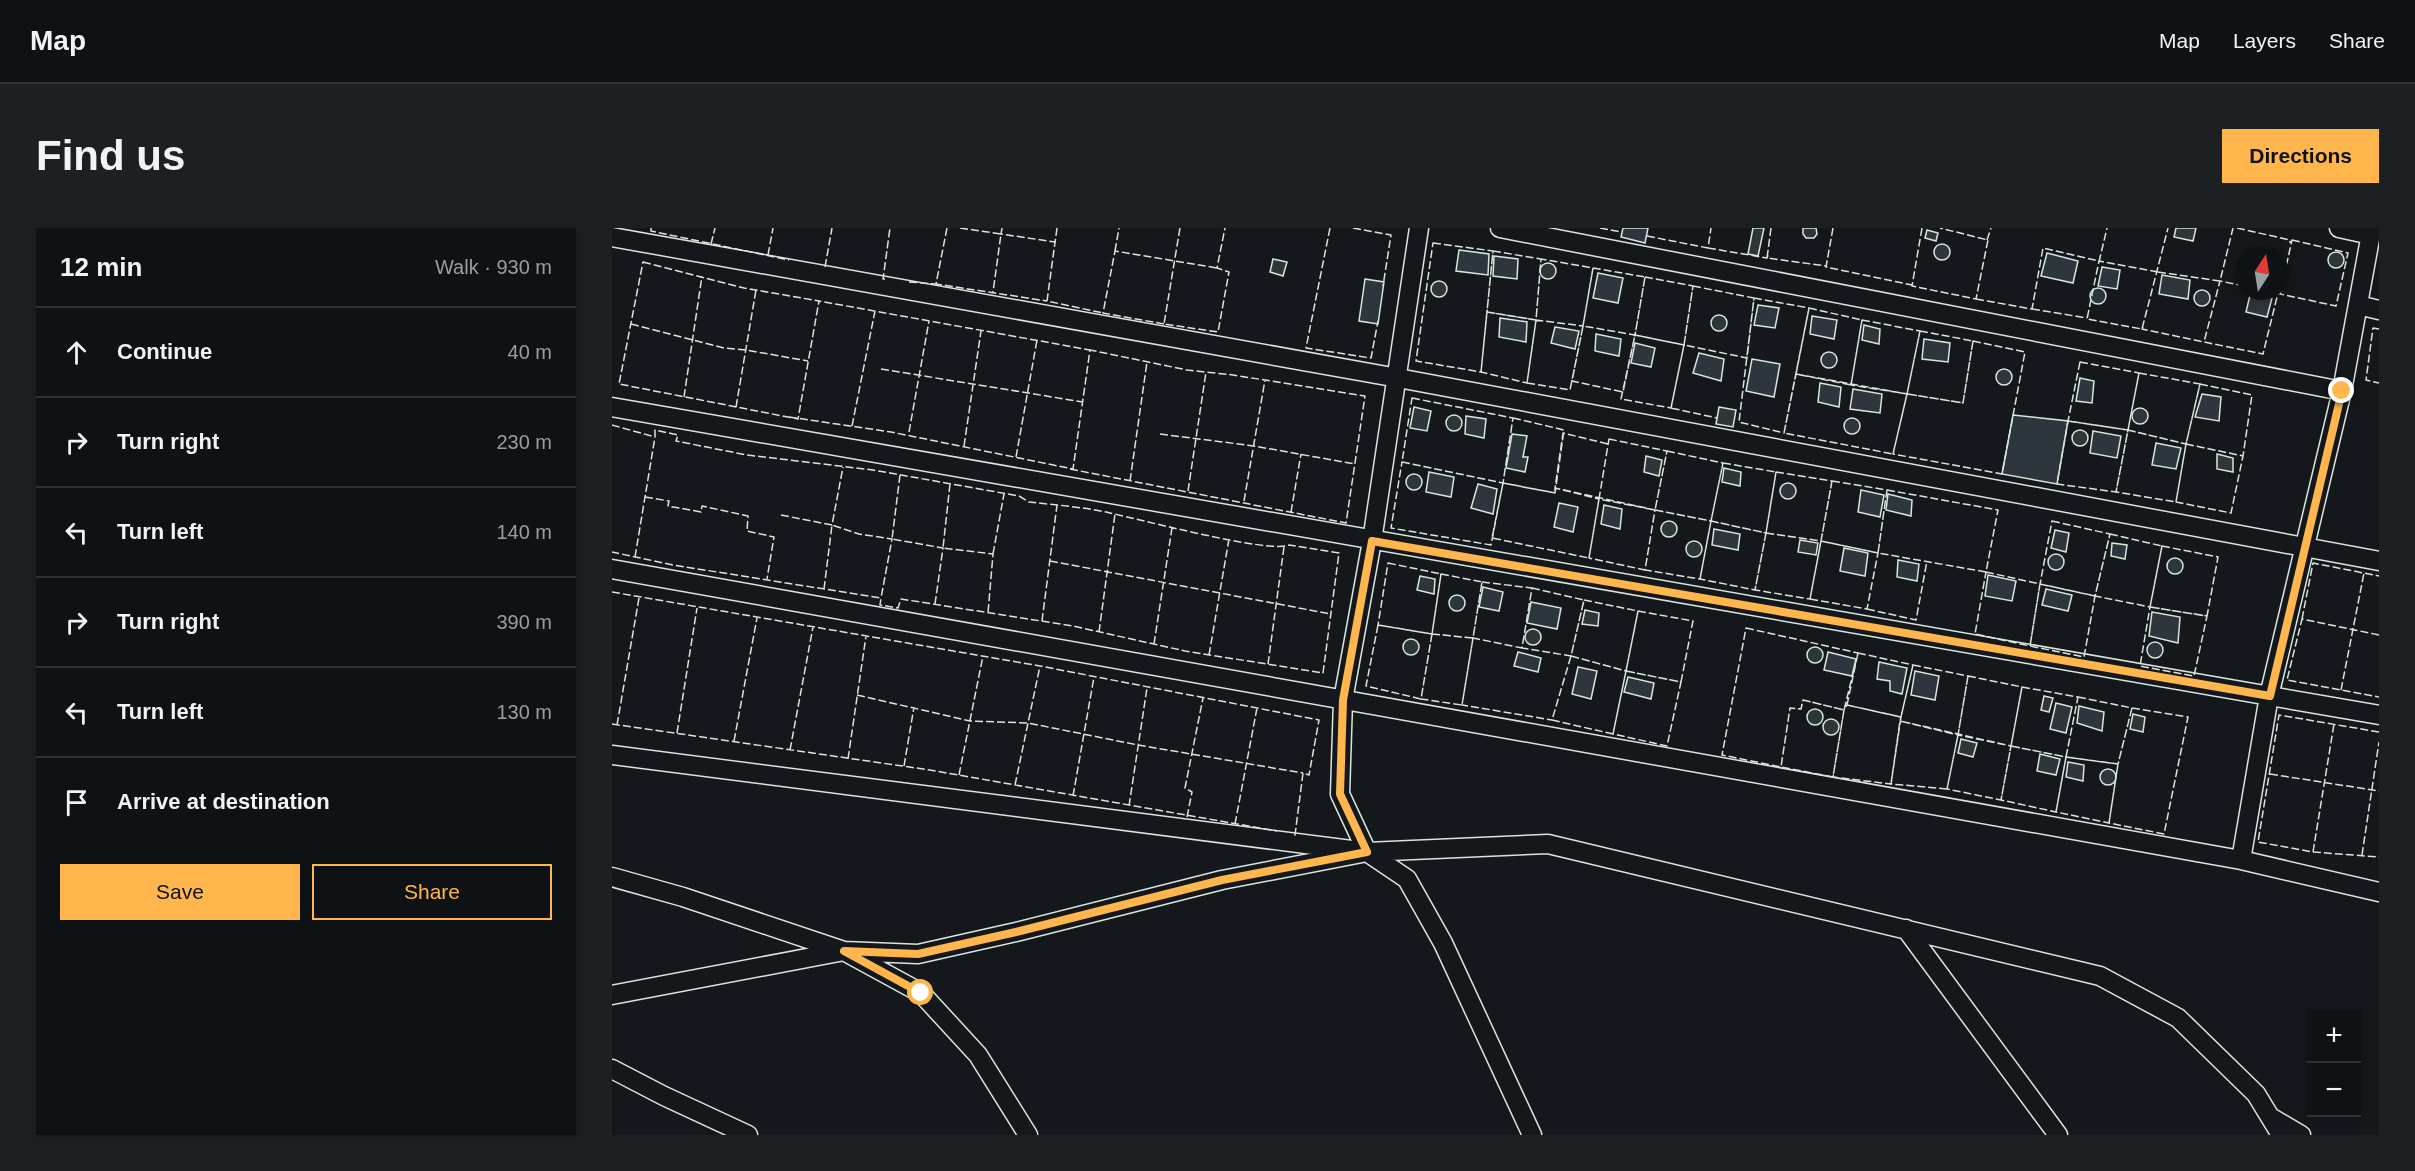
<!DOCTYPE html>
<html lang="en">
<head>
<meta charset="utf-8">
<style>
	:root { --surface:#0f1215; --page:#1d2022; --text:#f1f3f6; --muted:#9b9ea0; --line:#2f3234; --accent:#ffb74d }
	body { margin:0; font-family:Arial,sans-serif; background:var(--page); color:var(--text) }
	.controls { position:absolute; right:18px; bottom:18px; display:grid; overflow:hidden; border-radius:0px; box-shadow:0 3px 9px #0003 }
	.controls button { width:54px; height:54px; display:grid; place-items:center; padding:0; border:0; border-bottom:2px solid var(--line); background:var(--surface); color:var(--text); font:30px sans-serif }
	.compass { position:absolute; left:1623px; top:18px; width:54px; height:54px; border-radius:50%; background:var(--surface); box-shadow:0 3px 9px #0003; rotate:12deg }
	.stop { position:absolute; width:18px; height:18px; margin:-14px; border:4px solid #ffb74d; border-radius:50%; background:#fff }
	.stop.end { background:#ffb74d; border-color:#fff; box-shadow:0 2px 6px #0008 }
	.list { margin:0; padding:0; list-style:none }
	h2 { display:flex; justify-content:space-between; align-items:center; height:78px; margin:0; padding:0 24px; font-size:26px }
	h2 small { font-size:20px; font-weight:400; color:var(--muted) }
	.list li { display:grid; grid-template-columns:39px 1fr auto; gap:18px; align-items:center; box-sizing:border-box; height:90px; padding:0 24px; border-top:2px solid var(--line) }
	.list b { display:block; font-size:22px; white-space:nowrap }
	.list em { font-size:20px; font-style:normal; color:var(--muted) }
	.actions { display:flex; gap:12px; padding:18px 24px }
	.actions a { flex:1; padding:14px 0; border:2px solid var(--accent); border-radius:0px; text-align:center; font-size:21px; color:var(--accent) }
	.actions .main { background:var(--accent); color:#111 }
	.icon { flex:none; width:33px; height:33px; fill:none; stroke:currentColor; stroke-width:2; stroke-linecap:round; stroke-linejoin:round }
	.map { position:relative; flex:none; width:1767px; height:907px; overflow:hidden; border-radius:0px }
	header { display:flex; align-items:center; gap:36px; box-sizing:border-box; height:84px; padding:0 30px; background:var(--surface); border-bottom:2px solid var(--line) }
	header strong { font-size:28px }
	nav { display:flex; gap:33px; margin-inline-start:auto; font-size:21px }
	.intro { display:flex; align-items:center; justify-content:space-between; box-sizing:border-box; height:144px; padding:0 36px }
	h1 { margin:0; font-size:42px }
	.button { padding:15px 27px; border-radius:0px; background:var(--accent); color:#111; font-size:21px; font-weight:700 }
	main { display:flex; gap:36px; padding:0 36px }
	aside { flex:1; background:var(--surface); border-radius:0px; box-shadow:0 3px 9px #0003 }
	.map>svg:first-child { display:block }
</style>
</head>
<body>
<header>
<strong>Map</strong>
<nav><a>Map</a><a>Layers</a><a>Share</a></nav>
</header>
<div class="intro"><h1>Find us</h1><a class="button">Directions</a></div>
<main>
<aside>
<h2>12 min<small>Walk · 930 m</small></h2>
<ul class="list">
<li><svg class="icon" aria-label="ahead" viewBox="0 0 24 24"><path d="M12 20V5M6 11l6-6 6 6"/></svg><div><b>Continue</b></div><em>40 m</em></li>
<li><svg class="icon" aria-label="right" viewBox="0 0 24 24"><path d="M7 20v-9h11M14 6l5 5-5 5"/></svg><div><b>Turn right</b></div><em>230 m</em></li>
<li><svg class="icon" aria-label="left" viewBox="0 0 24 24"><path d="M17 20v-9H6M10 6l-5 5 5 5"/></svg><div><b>Turn left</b></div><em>140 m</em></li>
<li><svg class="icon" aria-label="right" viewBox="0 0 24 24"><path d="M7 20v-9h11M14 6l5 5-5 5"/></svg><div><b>Turn right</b></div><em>390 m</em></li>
<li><svg class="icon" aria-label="left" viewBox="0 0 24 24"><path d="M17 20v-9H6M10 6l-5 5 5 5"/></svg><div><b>Turn left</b></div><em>130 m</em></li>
<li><svg class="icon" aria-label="arrive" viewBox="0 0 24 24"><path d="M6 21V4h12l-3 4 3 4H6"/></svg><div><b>Arrive at destination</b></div></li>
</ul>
<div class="actions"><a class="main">Save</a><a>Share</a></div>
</aside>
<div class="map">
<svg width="1767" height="907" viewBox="0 0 1767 907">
	<rect width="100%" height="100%" fill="#14181c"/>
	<path fill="#2c363c" stroke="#d8e6dc" stroke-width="1.5" d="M1011 0H1036L1033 15 1009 9Z
		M1141 0H1152L1146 28 1136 26Z
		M1191 0H1204L1205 6 1202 10H1194L1191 6Z
		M1564 0H1584L1581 13 1562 9Z
		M1315 2 1326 5 1324 13 1313 10Z
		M1322 24a8 8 0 1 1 16 0a8 8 0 1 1-16 0Z
		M847 22 877 26 876 47 844 43Z
		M1716 32a8 8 0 1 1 16 0a8 8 0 1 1-16 0Z
		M1435 25 1466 33 1461 55 1429 48Z
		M882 28 906 31 905 51 881 48Z
		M661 31 675 34 671 48 658 44Z
		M928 43a8 8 0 1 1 16 0a8 8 0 1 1-16 0Z
		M1490 39 1508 42 1505 61 1486 58Z
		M986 45 1011 50 1006 75 981 70Z
		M1550 47 1578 52 1576 71 1547 66Z
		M753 51 772 54 766 96 747 93Z
		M819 61a8 8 0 1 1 16 0a8 8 0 1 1-16 0Z
		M1478 68a8 8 0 1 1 16 0a8 8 0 1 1-16 0Z
		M1582 70a8 8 0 1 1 16 0a8 8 0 1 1-16 0Z
		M1638 67 1660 70 1655 89 1634 84Z
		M1146 77 1167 80 1163 100 1142 97Z
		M1099 95a8 8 0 1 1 16 0a8 8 0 1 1-16 0Z
		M1200 88 1225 92 1222 111 1198 106Z
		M888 90 915 94 914 114 887 109Z
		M1252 97 1268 101 1267 116 1250 112Z
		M943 99 967 103 963 121 939 115Z
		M984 106 1009 111 1007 128 983 123Z
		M1312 111 1338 115 1336 134 1310 131Z
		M1023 115 1043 120 1039 139 1019 135Z
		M1209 132a8 8 0 1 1 16 0a8 8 0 1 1-16 0Z
		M1087 125 1112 131 1109 153 1081 145Z
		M1140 131 1168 136 1162 169 1134 163Z
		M1384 149a8 8 0 1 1 16 0a8 8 0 1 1-16 0Z
		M1468 150 1482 153 1480 175 1464 173Z
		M1208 155 1229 159 1227 179 1206 174Z
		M1241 161 1270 166 1268 185 1238 181Z
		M1590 166 1609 169 1607 193 1583 189Z
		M802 179 819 183 815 203 798 200Z
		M1107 179 1124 182 1121 199 1104 196Z
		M1520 188a8 8 0 1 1 16 0a8 8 0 1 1-16 0Z
		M1401 187 1456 193 1445 256 1390 246Z
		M834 195a8 8 0 1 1 16 0a8 8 0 1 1-16 0Z
		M854 188 874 191 872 210 853 206Z
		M1232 198a8 8 0 1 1 16 0a8 8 0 1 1-16 0Z
		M1460 210a8 8 0 1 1 16 0a8 8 0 1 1-16 0Z
		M1481 203 1509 208 1505 230 1478 225Z
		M900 206 915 208 911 229H916L913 244 894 240Z
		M1544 215 1569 220 1564 241 1540 237Z
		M1605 226 1621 230V244L1605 241Z
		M1034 228 1050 232 1047 248 1032 244Z
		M1112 240 1129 244 1128 258 1110 254Z
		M817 244 842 249 839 269 814 264Z
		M794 254a8 8 0 1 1 16 0a8 8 0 1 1-16 0Z
		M1168 263a8 8 0 1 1 16 0a8 8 0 1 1-16 0Z
		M866 256 885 261 881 286 859 280Z
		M1249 262 1272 267 1268 289 1246 284Z
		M1276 266 1300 272 1299 288 1274 282Z
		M947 275 966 279 961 304 942 299Z
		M992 277 1010 281 1008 301 989 296Z
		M1049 301a8 8 0 1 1 16 0a8 8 0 1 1-16 0Z
		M1102 301 1128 306 1126 322 1100 317Z
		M1443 302 1457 305 1454 324 1439 320Z
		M1188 312 1206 315 1204 327 1186 324Z
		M1074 321a8 8 0 1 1 16 0a8 8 0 1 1-16 0Z
		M1500 315 1515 317 1513 331 1499 328Z
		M1232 320 1256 325 1253 348 1228 343Z
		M1436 334a8 8 0 1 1 16 0a8 8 0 1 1-16 0Z
		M1555 338a8 8 0 1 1 16 0a8 8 0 1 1-16 0Z
		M1286 332 1307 336 1305 353 1285 349Z
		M1376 347 1404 353 1400 373 1373 368Z
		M808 348 823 351 822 366 805 362Z
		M871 359 891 364 887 383 867 379Z
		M1434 361 1460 367 1456 383 1430 377Z
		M837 375a8 8 0 1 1 16 0a8 8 0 1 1-16 0Z
		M919 374 949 380 945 401 915 395Z
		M973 382 987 385 986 398 970 396Z
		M1540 384 1568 389 1566 415 1537 408Z
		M913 409a8 8 0 1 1 16 0a8 8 0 1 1-16 0Z
		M791 419a8 8 0 1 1 16 0a8 8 0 1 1-16 0Z
		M1535 422a8 8 0 1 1 16 0a8 8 0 1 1-16 0Z
		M1195 427a8 8 0 1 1 16 0a8 8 0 1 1-16 0Z
		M906 424 929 430 926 444 902 438Z
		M1216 424 1244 431 1240 448 1212 442Z
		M1267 434 1295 440 1290 466 1278 463V453L1265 451Z
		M966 439 985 443 979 471 960 466Z
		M1303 443 1327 448 1323 472 1299 467Z
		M1016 449 1042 455 1039 471 1012 464Z
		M1432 468 1441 470 1437 484 1429 482Z
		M1444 475 1460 479 1454 505 1438 501Z
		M1467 478 1492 484 1490 503 1465 495Z
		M1195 489a8 8 0 1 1 16 0a8 8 0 1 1-16 0Z
		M1521 486 1533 489 1531 504 1518 501Z
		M1211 499a8 8 0 1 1 16 0a8 8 0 1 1-16 0Z
		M1349 511 1365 515 1361 529 1346 525Z
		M1428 526 1448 531 1444 547 1425 543Z
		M1456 534 1472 537 1471 553 1454 549Z
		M1488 549a8 8 0 1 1 16 0a8 8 0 1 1-16 0Z"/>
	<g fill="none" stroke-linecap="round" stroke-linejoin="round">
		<g stroke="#d8e6dc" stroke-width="21">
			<path id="minor" d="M888 0 1730 163
				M1727 0 1759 7
				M0 9 786 150 1767 333
				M1746 77 1767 82
				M0 179 1767 487
				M0 341 1629 632 1767 664
				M0 527 755 624 795 651 831 715 920 907
				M755 624 728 566 731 472 760 313 807 0
				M1629 632 1657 468 1730 163 1760 0
				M0 649 71 669 232 723 309 765 366 827 416 907
				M1294 701 1446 907
				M0 767 232 723 306 726 404 704 610 652 755 624 936 616 1488 748 1566 790 1644 866 1669 907
				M0 841 52 868 136 907
				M1660 890 1689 907"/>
		</g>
		<use href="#minor" stroke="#14181c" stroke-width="18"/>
		<path stroke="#d8e6dc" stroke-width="1.5" stroke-dasharray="8 3" stroke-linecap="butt" d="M39 0V3L177 32
			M335 0 324 56 435 73
			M348 0 389 6 381 64
			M390 0 389 6 443 14
			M445 0 435 73 491 85
			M568 0 552 96 606 104 617 44 605 40 613 0
			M718 0 694 120 759 130 766 93
			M741 0 779 7 771 58
			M988 0 1009 4
			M1159 0 1155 30 1214 38
			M1221 0 1214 39 1300 57
			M1310 0 1300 58 1364 71 1376 12 1328 0
			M1625 0 1678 12V15
			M1035 8 1096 20 1099 0
			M1375 12 1379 0
			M1680 12 1736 25 1724 78 1668 66Z
			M821 15 881 23 869 144 804 133Z
			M99 16 103 0
			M1096 20 1155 30 1156 27
			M503 23 507 0
			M881 23 929 31 924 92 875 84Z
			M156 27 161 0
			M31 34 132 60 207 73 186 191 7 156Z
			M1487 34 1495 0
			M213 39 220 0
			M981 40 971 98 924 92 929 31 1033 49 1023 107 971 98 981 40
			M1546 44 1487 33 1475 91 1530 101 1556 0
			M1546 44 1608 53 1621 0
			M1033 49 1081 58 1072 117 1023 107Z
			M273 51H271L278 0
			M297 54 324 56
			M1081 58 1142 70 1135 130 1072 117Z
			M1632 58 1608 53 1592 114 1651 126 1666 65 1655 63
			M1142 70 1197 80 1172 205 1127 194Z
			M1364 71 1420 81 1431 20 1487 33
			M1197 80 1250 92 1239 157 1184 146Z
			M1420 81 1475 90
			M875 84 924 92 915 155 869 144Z
			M1250 92 1308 103 1295 166 1239 157Z
			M926 93 924 92 915 155 958 162 971 98
			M19 96 112 120 134 122 196 133
			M552 96 491 85 503 23 605 40
			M971 98 960 153 1011 164 1023 107H1021
			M1531 99 1530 101 1592 114
			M1767 101 1761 100 1754 152 1767 155
			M1308 103 1361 113 1351 175 1295 166Z
			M1023 107 1072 117 1059 180 1009 171Z
			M1361 113 1413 124 1390 246 1281 226 1295 166 1351 175Z
			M1073 117H1072L1059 180 1105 190
			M1468 134 1527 145 1516 202 1456 193Z
			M269 141 471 174
			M1527 145 1588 156 1574 216 1516 202Z
			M1184 146 1295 166 1281 226 1172 205Z
			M1588 156 1640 167 1631 228 1574 216Z
			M72 169 90 48
			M800 170 901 190 891 255 790 234Z
			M124 179 144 62
			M177 189 279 204 461 241 478 122 207 73
			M901 190 952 202 943 265 891 255Z
			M1456 193 1516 202 1504 264 1445 256Z
			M0 197 43 209V202L66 207 64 213 135 227 261 242 407 268 417 274C444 277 472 279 498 285 527 291 658 326 677 317L727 325 711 445 573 423 461 398 289 371 286 380 268 377 269 370 61 337 0 324
			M240 198 263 83
			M1516 202 1574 216 1564 274 1504 264Z
			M297 204 317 93
			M548 206 642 218 743 236
			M997 211 1055 223 1043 282 987 271Z
			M1574 216 1631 228 1619 285 1564 274Z
			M352 218 369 103
			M1055 223 1111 235 1099 293 1043 282Z
			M404 229 425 112
			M790 234 891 255 879 317 779 300Z
			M1111 235 1164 244 1154 305 1099 293Z
			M458 241 734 295 753 168 621 147 575 142 478 122
			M1164 244 1220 253 1209 313 1154 305Z
			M288 247 280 311 331 320 323 376
			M518 253 535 134
			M1220 253 1275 262 1266 325 1209 313Z
			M891 255 943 265V260L987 271 977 330 880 310Z
			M338 256 331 320 381 326 376 385
			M1275 262 1386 282 1374 344 1266 325Z
			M576 263 594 144
			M33 269 57 273 56 278 89 284 90 278 136 288 135 303 162 309 155 351
			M987 271 977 330 1033 342 1043 282 943 260 951 205 996 216
			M632 273 653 152
			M1043 282 1099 293 1088 351 1033 342Z
			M679 284 689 226
			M169 287 220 297 231 239
			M1099 293 1154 305 1143 362 1088 351Z
			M1440 293 1498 306 1483 368 1428 356Z
			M1154 305 1209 313 1198 371 1143 362Z
			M1498 306 1550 318 1538 379 1483 368Z
			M1209 313 1266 325 1255 381 1198 371Z
			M1550 318 1606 329 1595 388 1538 379Z
			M381 326 392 266
			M23 329 43 209
			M438 333 719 386
			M776 335 829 346 820 406 766 397Z
			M1374 344 1428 356 1418 418 1363 406Z
			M829 346 870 354 861 410 820 406Z
			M870 354 920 360 910 420 861 410Z
			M1428 356 1483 368 1472 429 1418 418Z
			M920 360 972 372 959 428 910 420Z
			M212 361 220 297 247 306 280 311 269 370
			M0 364 428 438 707 492 697 547 691 545 683 607 680 606
			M972 372 1026 383 1014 443 959 428Z
			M1538 379 1595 388 1582 448 1528 438Z
			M1255 381 1304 392 1315 333
			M1026 383 1081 393 1069 454 1014 443Z
			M1690 391 1701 335 1767 348
			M430 393 445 277
			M766 397 820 406 809 471 754 458Z
			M1134 400 1246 425 1232 482 1191 472 1189 481 1178 480 1169 539 1110 527Z
			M487 404 503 286
			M820 406 861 410 850 477 809 471Z
			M1767 407 1690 391 1675 452 1767 469
			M861 410 850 477 940 492
			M542 416 560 300
			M1246 425 1301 437 1289 489 1235 477Z
			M597 427 617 311
			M959 428 1014 443 1001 506 940 492Z
			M656 436 672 319
			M1301 437 1356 448 1346 507 1288 493Z
			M1014 443 1069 454 1055 518 1001 506Z
			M1356 448 1410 459 1399 518 1346 507Z
			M1410 459 1466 469 1454 529 1399 518Z
			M1729 462 1752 345
			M245 467 358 493 416 495 526 517 691 545
			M1466 469 1520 480 1506 536 1454 529Z
			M1191 472 1232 482 1221 549 1169 539 1178 480 1189 481Z
			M1235 477 1289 489 1279 556 1221 549 1232 482Z
			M1520 480 1576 489 1552 606 1497 595 1506 536Z
			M0 496 318 542 665 603
			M5 497 27 370
			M1767 504 1667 487 1646 614 1701 624 1767 629
			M65 505 85 380
			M1346 507 1335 561 1279 556 1288 493 1399 518 1389 572 1335 561 1346 507
			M122 513 145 390
			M1399 518 1454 529 1444 584 1389 572Z
			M178 522 201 399
			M1454 529 1506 536 1497 595 1444 584Z
			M236 531 254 408
			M292 538 302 479
			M1658 546 1767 563
			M347 547 371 428
			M403 557 428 438
			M461 568 482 449
			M517 578 535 460
			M575 589 580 564 573 560 591 470
			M623 596 645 480
			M1701 624 1722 496
			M1750 627 1767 514"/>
	</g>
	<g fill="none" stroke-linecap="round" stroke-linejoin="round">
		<path stroke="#ffb74d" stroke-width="8" d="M309 765 232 723 306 726 404 704 610 652 755 624 728 566 731 472 760 313 1658 468 1730 163"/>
	</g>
</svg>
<div class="controls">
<button>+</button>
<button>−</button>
</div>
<svg class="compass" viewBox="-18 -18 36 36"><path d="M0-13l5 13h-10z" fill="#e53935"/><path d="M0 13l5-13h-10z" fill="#9b9ea0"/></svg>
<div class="stop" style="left:309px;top:765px"></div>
<div class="stop end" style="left:1730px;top:163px"></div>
</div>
</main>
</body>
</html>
